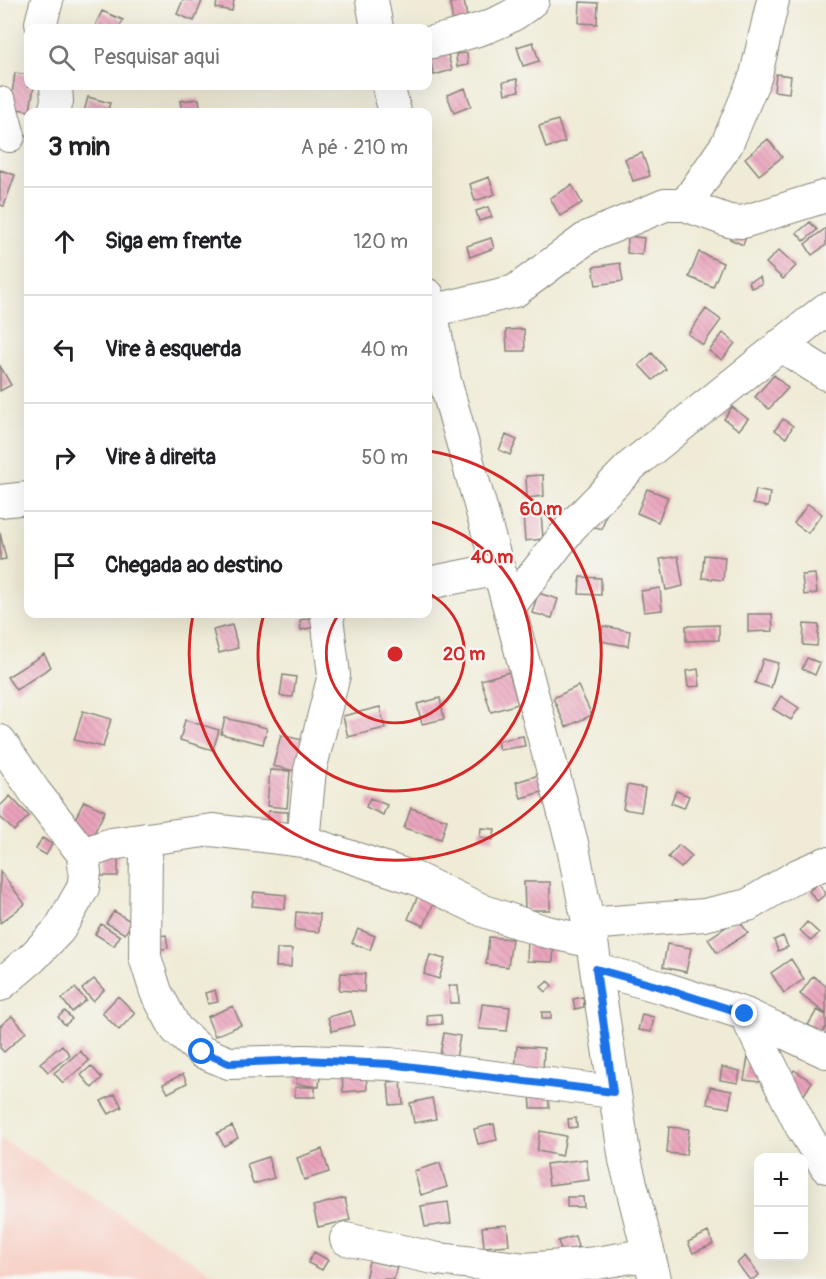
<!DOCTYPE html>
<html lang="pt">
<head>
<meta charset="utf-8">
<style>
	:root { --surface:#fff; --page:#f2f2f2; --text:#202124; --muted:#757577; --line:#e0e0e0 }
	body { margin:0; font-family:Pangolin,sans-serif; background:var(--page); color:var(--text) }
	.controls { position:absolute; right:18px; bottom:18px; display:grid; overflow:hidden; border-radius:12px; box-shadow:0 6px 24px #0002 }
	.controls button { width:54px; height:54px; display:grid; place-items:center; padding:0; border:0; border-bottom:2px solid var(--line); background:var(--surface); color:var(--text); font:30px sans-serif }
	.stop { position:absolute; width:18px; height:18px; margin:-14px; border:4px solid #1a73e8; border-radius:50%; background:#fff }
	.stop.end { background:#1a73e8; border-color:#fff; box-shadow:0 2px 6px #0008 }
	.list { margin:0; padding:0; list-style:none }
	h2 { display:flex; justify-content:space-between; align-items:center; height:78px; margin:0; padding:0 24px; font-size:26px }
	h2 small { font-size:20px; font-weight:400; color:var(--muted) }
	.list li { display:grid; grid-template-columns:39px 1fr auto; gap:18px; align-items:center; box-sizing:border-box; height:108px; padding:0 24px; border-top:2px solid var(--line) }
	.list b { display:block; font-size:22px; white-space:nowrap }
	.list em { font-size:20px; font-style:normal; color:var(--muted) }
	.icon { flex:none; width:33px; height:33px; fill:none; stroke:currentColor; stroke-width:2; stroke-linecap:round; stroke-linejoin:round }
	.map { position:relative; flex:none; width:826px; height:1279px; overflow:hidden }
	.search { position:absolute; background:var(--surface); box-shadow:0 6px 24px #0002; left:24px; top:24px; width:408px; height:66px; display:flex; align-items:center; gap:15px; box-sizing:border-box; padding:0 21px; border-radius:12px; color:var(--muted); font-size:22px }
	.panel { position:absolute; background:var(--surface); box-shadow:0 6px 24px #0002; left:24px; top:108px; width:408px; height:510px; border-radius:12px }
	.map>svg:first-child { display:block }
</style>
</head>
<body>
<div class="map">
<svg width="826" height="1279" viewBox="0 0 826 1279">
	<defs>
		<pattern id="building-back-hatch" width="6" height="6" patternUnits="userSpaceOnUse" patternTransform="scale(1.5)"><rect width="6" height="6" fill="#eaa3bc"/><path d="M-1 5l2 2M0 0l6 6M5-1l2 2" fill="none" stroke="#c88ca1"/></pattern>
	</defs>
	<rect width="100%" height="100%" fill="#f6f6f2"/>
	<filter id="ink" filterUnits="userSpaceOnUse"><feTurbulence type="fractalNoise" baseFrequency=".0167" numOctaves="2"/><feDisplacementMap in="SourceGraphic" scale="12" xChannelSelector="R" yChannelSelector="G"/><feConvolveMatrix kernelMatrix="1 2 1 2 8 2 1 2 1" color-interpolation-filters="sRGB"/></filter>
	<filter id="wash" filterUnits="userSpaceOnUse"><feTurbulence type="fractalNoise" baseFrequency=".008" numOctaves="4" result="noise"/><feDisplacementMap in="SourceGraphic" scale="24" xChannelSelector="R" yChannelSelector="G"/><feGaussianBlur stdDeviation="1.35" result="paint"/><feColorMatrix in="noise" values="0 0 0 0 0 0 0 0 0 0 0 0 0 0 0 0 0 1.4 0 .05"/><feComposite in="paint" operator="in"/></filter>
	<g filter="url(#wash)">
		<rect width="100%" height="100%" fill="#efebd6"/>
		<path fill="#f7d1c8" d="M0 1138 221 1279H0Z"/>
		<g id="blocks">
			<path fill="url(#building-back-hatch)" d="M183 0 202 1 194 21 177 14Z
				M217 0H234L232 11 216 8Z
				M464 1 468 22 453 25 450 3Z
				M580 2 598 3 597 24 579 23Z
				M102 11 123 20 119 28H94Z
				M533 42 539 61 523 66 517 47Z
				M447 51 452 70 434 75 429 56Z
				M467 53 468 65 457 67 456 54Z
				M15 73 28 75V86H34L30 111 10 108Z
				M776 74 791 76 789 93 774 91Z
				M517 79 519 91 505 94 503 82Z
				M465 88 471 106 454 113 447 95Z
				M88 97 110 103 107 112H84Z
				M199 99 201 112H182L180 101Z
				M558 120 565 142 546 148 539 126Z
				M768 139 782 157 759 175 745 158Z
				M642 153 650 176 633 181 625 159Z
				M0 170 15 175 4 206 0 205Z
				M489 177 495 194 475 201 470 184Z
				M572 185 582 203 560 216 550 198Z
				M488 207 492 217 479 221 476 211Z
				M810 222 817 230 804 241 797 233Z
				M735 227 748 232 743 245 730 239Z
				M826 228V245L812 255 805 244Z
				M628 236 644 238 642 255 627 253Z
				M491 238 494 248 470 257 467 246Z
				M779 250 796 266 783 279 766 263Z
				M699 252 723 263 713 287 689 277Z
				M620 263 623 281 596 285 593 267Z
				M760 277 762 284 751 288 749 281Z
				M706 309 721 320 703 345 688 334Z
				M524 329 525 351H507L506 330Z
				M723 333 735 343 722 360 709 351Z
				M652 353 666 369 653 380 639 365Z
				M0 366 11 385 0 391Z
				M774 375 788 388 769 409 755 397Z
				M732 407 748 419 739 430 724 419Z
				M783 419 793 426 786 438 775 430Z
				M506 435 517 440 510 455 499 450Z
				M543 475 544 496 527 498 526 476Z
				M647 489 668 497 658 522 637 513Z
				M756 490 770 493 768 507 753 504Z
				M808 504 822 514 808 533 794 523Z
				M592 511 606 515 602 529 588 525Z
				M541 513 543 539 525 541 523 514Z
				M0 533 6 559 0 560Z
				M704 555 725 557 723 580 702 578Z
				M678 556 683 586 666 590 660 559Z
				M815 574 817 593 804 595 802 575Z
				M580 577 601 578V595L579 594Z
				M660 588 662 610 644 612 641 591Z
				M538 593 558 599 552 618 532 613Z
				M748 614H772L773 631 748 632Z
				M318 616 320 626 301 630 300 620Z
				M804 624 819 625 817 646 803 645Z
				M232 625 238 648 219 653 213 630Z
				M719 625V640L686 641V626Z
				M603 626 630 631 628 646 600 641Z
				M44 654 51 667 16 690 7 677Z
				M807 658 820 663 815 675 802 669Z
				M763 659 778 663 771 688 755 683Z
				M698 669 700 686 688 687 686 671Z
				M509 672 518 704 491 712 481 680Z
				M283 675 296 677 293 697 280 696Z
				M578 686 592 715 566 727 553 698Z
				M781 696 799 708 791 720 773 709Z
				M440 698 444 719 422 724 417 704Z
				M380 707 385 728 348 737 343 716Z
				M83 711 111 719 103 747 74 740Z
				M225 718 267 728 263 744 221 734Z
				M185 720 219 730 213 750 180 740Z
				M281 735 302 740 295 771 273 766Z
				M523 736 525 746 499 750 497 741Z
				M270 770 290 771 287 808 267 806Z
				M539 775 545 791 521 798 516 782Z
				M627 785 645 788 641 812 623 809Z
				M676 791 689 796 684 808 671 803Z
				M10 796 29 816 14 831 0 817V806Z
				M370 798 387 805 383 815 366 807Z
				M84 801 105 811 89 843 68 833Z
				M411 808 447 820 441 839 404 828Z
				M268 811 288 812V826H267Z
				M481 828 495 829 493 840 480 837Z
				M42 838 52 844 46 855 36 849Z
				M679 845 692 856 681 868 668 857Z
				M99 852H118V876H101Z
				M0 871 25 904 0 923Z
				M524 882H550V910H525Z
				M819 883 826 894 817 901 809 891Z
				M254 892 286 895 285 909 252 906Z
				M419 893 435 900 424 926 408 919Z
				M114 911 132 922 125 934 106 923Z
				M296 912 320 914 319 932 295 930Z
				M738 919 748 933 717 953 708 939Z
				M807 922 819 933 811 941 800 930Z
				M101 924 120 936 114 946 95 934Z
				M358 929 375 936 370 950 352 943Z
				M166 935 168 948 152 951 151 937Z
				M783 936 788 947 778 951 774 940Z
				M489 937 512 939 508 967 486 964Z
				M528 937 554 938 553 962 527 961Z
				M667 944 691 948 686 972 663 967Z
				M277 949H292L291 967H276Z
				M430 955 445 959 439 979 424 974Z
				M791 959 804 979 784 993 771 973Z
				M341 973 365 974 364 992 339 990Z
				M813 976 826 986V1014L800 994Z
				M94 979 104 990 93 1001 82 989Z
				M548 981 552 986 546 992 541 987Z
				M449 986H458L459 1003H450Z
				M75 988 86 1000 72 1012 62 999Z
				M215 990 218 1002 208 1004 205 993Z
				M118 996 135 1013 119 1030 102 1013Z
				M583 997 584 1007 575 1009 573 999Z
				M482 1004 510 1007 507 1031 479 1029Z
				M233 1006 241 1025 215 1036 207 1017Z
				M817 1010 826 1015V1027L822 1033 808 1025Z
				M65 1011 72 1019 65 1025 58 1017Z
				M351 1011 355 1025 332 1031 328 1017Z
				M542 1012H551V1019H542Z
				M441 1014 442 1024 428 1025 427 1015Z
				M642 1014 654 1017 651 1032 638 1030Z
				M12 1016 26 1032 4 1052 0 1048V1026Z
				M444 1033 460 1036 456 1058 440 1055Z
				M62 1045 70 1055 48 1072 40 1063Z
				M517 1046 544 1048 543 1072 515 1070Z
				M80 1051 89 1061 63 1083 54 1073Z
				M748 1057 764 1059 760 1082 744 1080Z
				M91 1066 102 1078 92 1088 81 1075Z
				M722 1067 740 1071 738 1083 720 1080Z
				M366 1070 367 1090 343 1092 342 1072Z
				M794 1070 812 1082 802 1098 784 1086Z
				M183 1074 187 1083 168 1093 163 1084Z
				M297 1074 320 1076 319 1087 296 1084Z
				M401 1081 403 1104 390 1105 388 1082Z
				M295 1087H315V1097H295Z
				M710 1087 732 1091 729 1108 707 1104Z
				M548 1091 549 1108H531L530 1092Z
				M115 1094 122 1107 109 1114 101 1101Z
				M432 1098 436 1119 414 1123 410 1103Z
				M576 1118 577 1127 569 1128 568 1119Z
				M494 1124 497 1140 478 1144 474 1129Z
				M232 1126 238 1138 224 1146 217 1133Z
				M669 1127 689 1129 686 1155 667 1153Z
				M540 1131 566 1136 562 1156 537 1151Z
				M322 1149 329 1172 304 1180 297 1158Z
				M268 1157 274 1178 253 1184 247 1164Z
				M586 1159 589 1180 549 1185 546 1164Z
				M440 1163 447 1187 421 1195 414 1171Z
				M567 1197H583L584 1207H567Z
				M345 1198 350 1220 318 1227 313 1206Z
				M448 1202 451 1223 425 1227 421 1206Z
				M507 1225 509 1245 484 1247 482 1227Z
				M708 1232 713 1244 693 1253 688 1242Z
				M575 1236 578 1247 562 1252 558 1241Z
				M314 1252 328 1260 322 1270 308 1263Z
				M745 1256 759 1275 753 1279H749L737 1263Z
				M369 1261 397 1267 394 1279H365Z"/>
		</g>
	</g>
	<g filter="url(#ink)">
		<use href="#blocks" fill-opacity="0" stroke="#868479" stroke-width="1.5"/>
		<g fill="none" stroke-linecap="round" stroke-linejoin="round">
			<g stroke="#868479" stroke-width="34">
				<path id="minor" d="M372 0 377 28
					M42 28 41 23 47 0
					M428 43C464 34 504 27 533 0
					M388 86 395 112
					M0 103 9 136
					M54 112 57 101 56 86
					M685 205 727 144 756 75 773 0
					M428 295 445 381 509 607 572 843 592 942 625 1160 655 1279
					M431 311 515 291 588 237 665 205H685L729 221 743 222 826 196
					M780 345 826 374
					M0 501 28 498
					M428 583 499 569
					M509 607 571 527 631 466 826 309
					M0 741 35 792 83 854 111 844 212 830 303 841 417 879 484 911 543 931 592 942
					M146 839 145 957 156 992 176 1029 202 1052 229 1063 305 1061 390 1064 613 1092
					M303 841 310 770 334 675 327 617 329 614
					M588 924 704 915 748 905 798 875 826 863
					M596 969 664 988 745 1014 826 1052
					M0 985 32 958 59 930 83 888 85 873 83 854
					M745 1014 801 1126 826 1167
					M346 1239 438 1259 526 1269 597 1263 649 1254"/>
			</g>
			<use href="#minor" stroke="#fff" stroke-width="32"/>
		</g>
	</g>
	<g fill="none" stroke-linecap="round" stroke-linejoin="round" filter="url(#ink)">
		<path stroke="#1a73e8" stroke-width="8" d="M202 1052 229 1063 305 1060 390 1064 613 1092 596 969 664 988 745 1014"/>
	</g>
	<g fill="none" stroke="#d62828" stroke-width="3">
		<path d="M428 593A69 69 0 1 1 339 614"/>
		<path d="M428 521A137 137 0 1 1 264 614"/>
		<path d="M429 451A206 206 0 1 1 193 615"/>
	</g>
	<circle cx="395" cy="654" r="9" fill="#d62828" stroke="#f6f6f2" stroke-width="3"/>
	<g font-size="18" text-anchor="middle" font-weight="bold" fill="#d62828" stroke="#f6f6f2" stroke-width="4.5" stroke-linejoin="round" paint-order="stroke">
		<text x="541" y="515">60 m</text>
		<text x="492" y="563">40 m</text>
		<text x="464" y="660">20 m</text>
	</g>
</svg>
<div class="controls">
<button>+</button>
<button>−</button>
</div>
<div class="stop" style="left:202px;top:1052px"></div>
<div class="stop end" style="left:745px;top:1014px"></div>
<div class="search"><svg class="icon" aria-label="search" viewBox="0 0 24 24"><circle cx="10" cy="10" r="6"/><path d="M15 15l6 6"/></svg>Pesquisar aqui</div>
<section class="panel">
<h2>3 min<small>A pé · 210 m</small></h2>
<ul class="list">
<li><svg class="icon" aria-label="ahead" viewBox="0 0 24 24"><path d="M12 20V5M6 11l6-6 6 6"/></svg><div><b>Siga em frente</b></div><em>120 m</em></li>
<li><svg class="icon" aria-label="left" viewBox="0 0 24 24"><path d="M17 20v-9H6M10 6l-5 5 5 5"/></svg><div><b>Vire à esquerda</b></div><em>40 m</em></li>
<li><svg class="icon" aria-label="right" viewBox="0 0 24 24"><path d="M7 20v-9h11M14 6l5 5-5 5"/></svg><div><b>Vire à direita</b></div><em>50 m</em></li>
<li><svg class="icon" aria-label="arrive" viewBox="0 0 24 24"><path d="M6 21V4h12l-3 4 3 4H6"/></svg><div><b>Chegada ao destino</b></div></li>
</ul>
</section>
</div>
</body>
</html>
